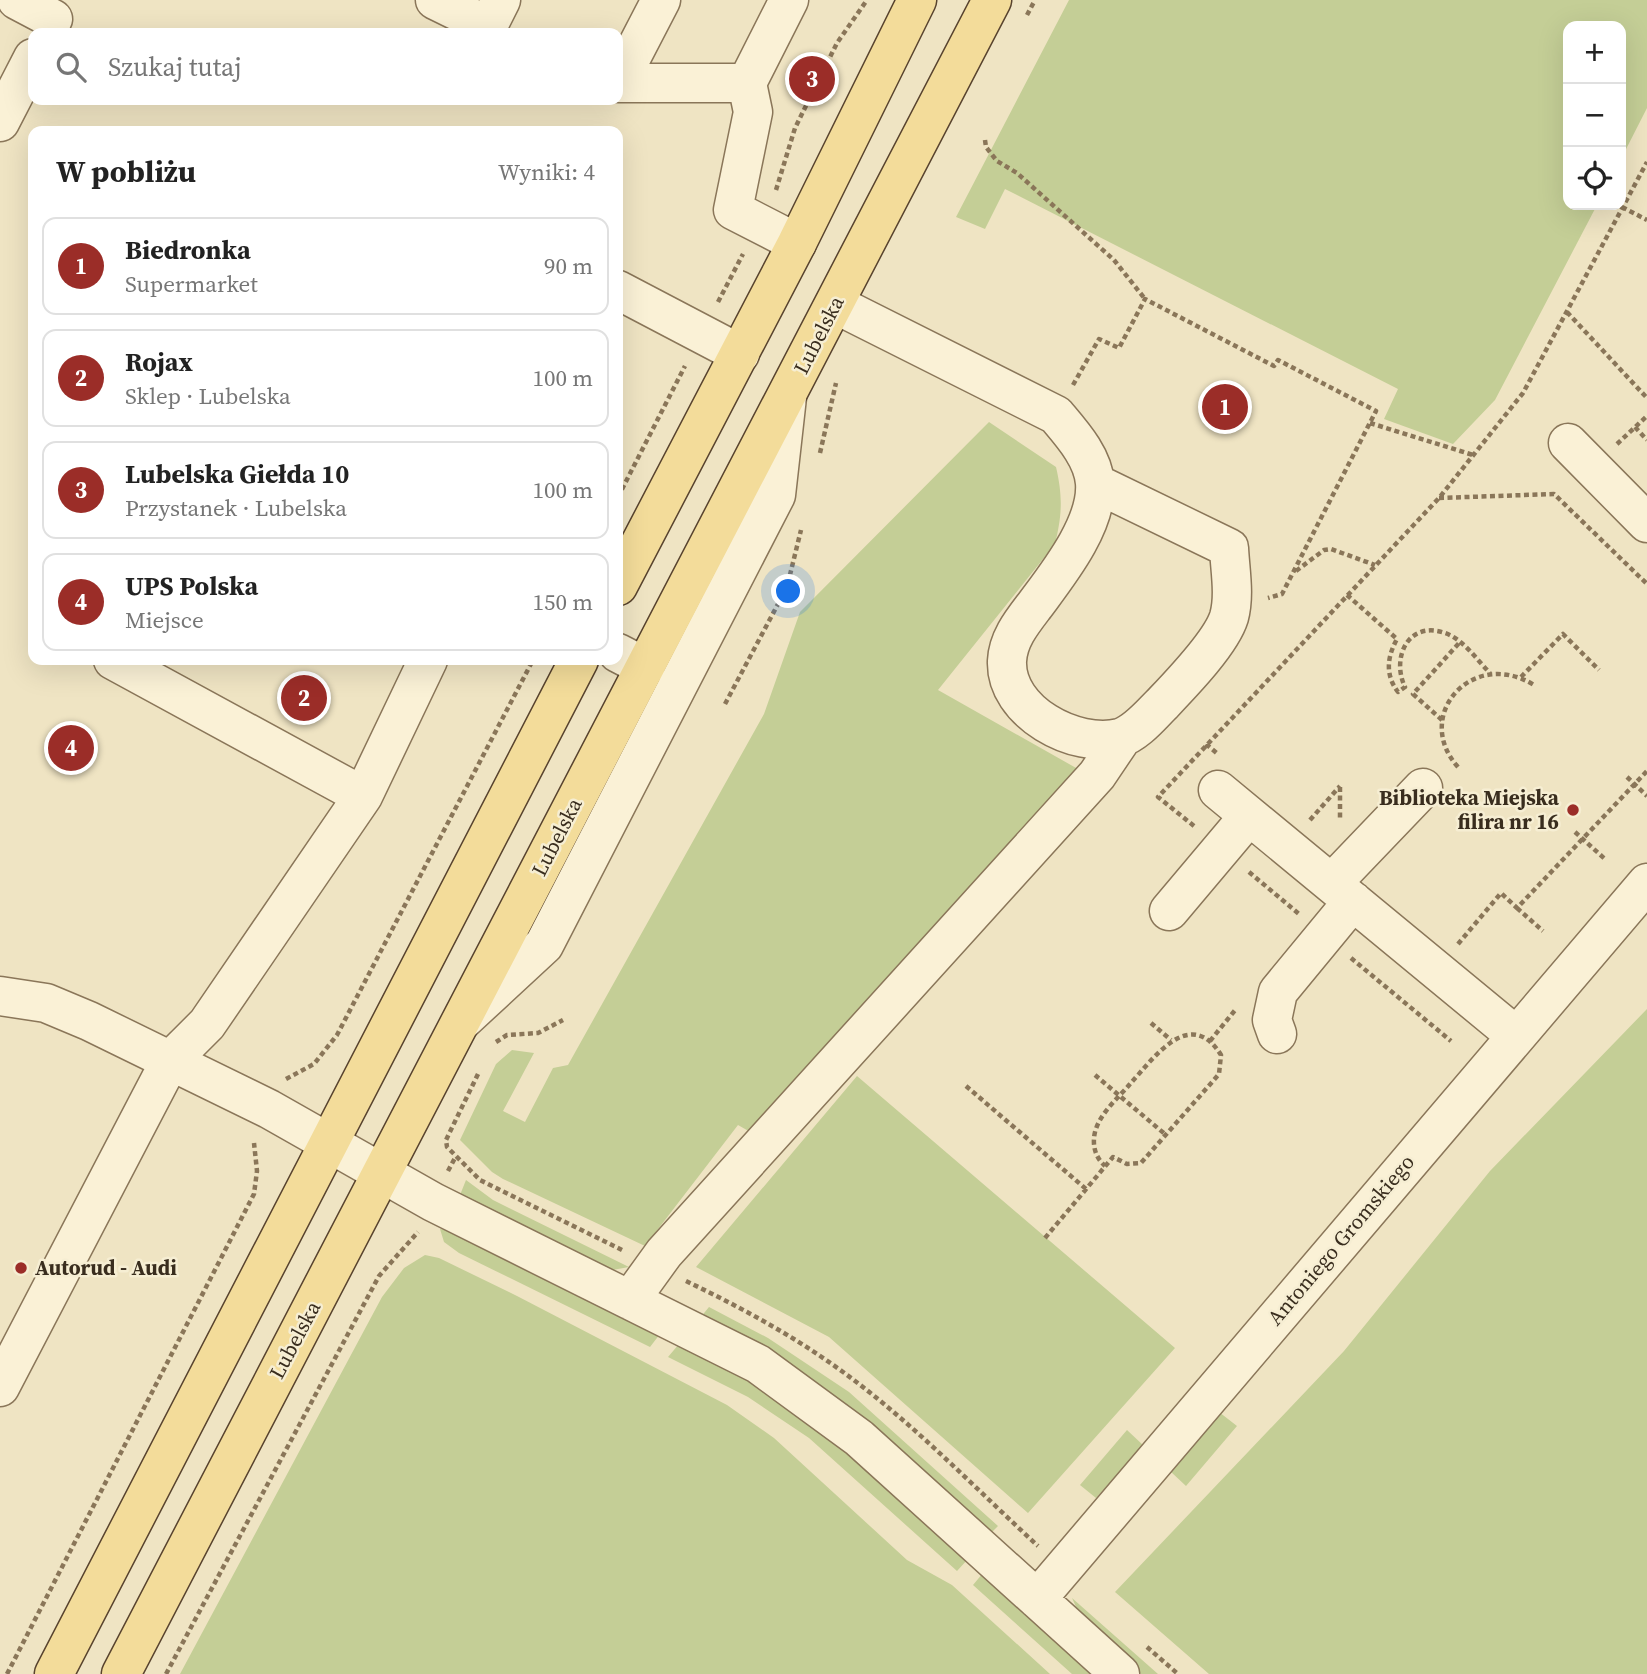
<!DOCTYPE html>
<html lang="pl">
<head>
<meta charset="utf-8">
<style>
	:root { --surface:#fff; --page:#f2f2f2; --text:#222; --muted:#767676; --line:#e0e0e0; --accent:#9b2d28 }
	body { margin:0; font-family:"Source Serif 4",serif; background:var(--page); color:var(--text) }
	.controls { position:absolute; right:21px; top:21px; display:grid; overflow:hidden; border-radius:14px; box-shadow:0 7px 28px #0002 }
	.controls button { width:63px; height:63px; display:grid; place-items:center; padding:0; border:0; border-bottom:2px solid var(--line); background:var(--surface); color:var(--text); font:35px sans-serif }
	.you { position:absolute; left:789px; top:592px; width:24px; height:24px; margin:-18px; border:5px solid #fff; border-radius:50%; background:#1a73e8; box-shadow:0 0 0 10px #1a73e833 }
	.badge { display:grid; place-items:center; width:46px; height:46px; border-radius:50%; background:var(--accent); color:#fff; font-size:23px; font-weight:700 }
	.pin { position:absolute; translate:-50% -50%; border:4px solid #fff; box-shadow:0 2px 7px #0006 }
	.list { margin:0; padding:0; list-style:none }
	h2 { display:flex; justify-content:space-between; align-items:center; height:91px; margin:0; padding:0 28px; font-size:30px }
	h2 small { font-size:23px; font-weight:400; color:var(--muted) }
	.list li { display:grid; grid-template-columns:46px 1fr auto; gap:21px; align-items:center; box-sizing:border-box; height:98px; margin:0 14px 14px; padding:0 14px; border:2px solid var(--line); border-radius:14px }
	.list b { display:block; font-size:26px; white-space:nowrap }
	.list p { margin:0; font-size:23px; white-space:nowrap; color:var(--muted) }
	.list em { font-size:23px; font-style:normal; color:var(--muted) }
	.icon { flex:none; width:38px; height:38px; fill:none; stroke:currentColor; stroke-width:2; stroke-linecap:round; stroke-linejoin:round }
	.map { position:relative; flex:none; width:1647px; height:1674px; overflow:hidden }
	.search { position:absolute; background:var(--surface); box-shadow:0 7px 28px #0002; left:28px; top:28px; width:595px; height:77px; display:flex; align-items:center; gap:18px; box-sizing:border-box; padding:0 24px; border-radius:14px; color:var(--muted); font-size:26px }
	.panel { position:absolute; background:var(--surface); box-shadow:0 7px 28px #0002; left:28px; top:126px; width:595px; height:539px; border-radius:14px }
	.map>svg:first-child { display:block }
</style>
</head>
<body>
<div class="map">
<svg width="1647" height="1674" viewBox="0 0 1647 1674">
	<rect width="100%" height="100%" fill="#efe4c3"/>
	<path fill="#c4ce96" d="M1069 0H1647V108L1621 159V26H1568V205H1597L1495 400 1453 444 1384 419 1398 389 1005 189 985 229 956 217Z
		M989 422 1056 467C1063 497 1062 515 1055 544L938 690 1085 773 752 1133 738 1125 645 1246 503 1179 492 1172 460 1140 496 1064 512 1050 534 1053 503 1111 525 1122 553 1068 568 1065 764 714 800 612Z
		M1647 1009V1674H1209L1115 1592 1344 1351 1490 1171Z
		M857 1076 1175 1348 1028 1513 829 1337 696 1267Z
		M466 1180 493 1200 629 1267 607 1271 460 1195Z
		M440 1229 449 1230 660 1334 650 1347 459 1253 444 1242Z
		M425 1255 439 1258 517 1296 727 1405 774 1438 907 1560 952 1585 1050 1674H180L382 1297 404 1268Z
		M709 1307 768 1338 849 1392 998 1526 988 1536 700 1318Z
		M679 1344 751 1382 819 1428 968 1559 957 1571 809 1438 748 1397 668 1357Z
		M1219 1412 1237 1426 1186 1486 1170 1471Z
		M1127 1430 1144 1446 1096 1498 1080 1485Z
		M983 1573 1095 1674H1072L973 1585Z
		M1072 1598 1158 1674H1141L1083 1622Z"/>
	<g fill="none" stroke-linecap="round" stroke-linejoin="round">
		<g stroke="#8a7659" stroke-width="41">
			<path id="minor" d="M17 0 53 19
				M435 0 488 26 501 0
				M661 0 618 83H747
				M789 0 747 83 753 112 733 210 797 243
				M0 122 33 58
				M618 290 740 354
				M835 304 1056 415C1072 434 1093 457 1095 483 1098 524 1058 574 1035 605 1022 622 1008 639 1007 661 1005 712 1075 749 1120 738 1136 733 1150 716 1161 705 1181 684 1221 643 1229 617 1235 595 1230 570 1229 548L1095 483
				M1568 443 1647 523
				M618 653 645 667
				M113 660 363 796 428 660
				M1218 790 1515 1035
				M1332 883 1423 788
				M1169 911 1249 816
				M0 996 46 1003 89 1021 269 1109 433 1202 758 1364 859 1438 1120 1674
				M463 1020 544 945 776 495 787 397
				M1277 1034 1272 1020 1278 992 1353 901
				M630 1300 664 1253 1097 775 1122 738
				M0 1387 170 1061 207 1024 363 796
				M1037 1599 1647 883"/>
		</g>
		<g stroke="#58432e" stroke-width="41">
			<path id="major" d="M618 586 797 243 917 0
				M54 1674 579 660
				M121 1674 992 0"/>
		</g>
		<path stroke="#8a7659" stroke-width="4.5" stroke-dasharray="5 3.5" stroke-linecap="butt" d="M1027 15 1035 0
			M985 140 986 147 997 161 1017 173 1114 260 1145 299
			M776 190 795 128 837 43 867 0
			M1622 207 1647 220
			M718 302 743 254
			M1567 312 1647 398
			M1073 385 1099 339 1119 348 1145 299 1274 366 1278 360 1376 411 1282 594 1268 598
			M1370 423 1473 455
			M1635 427 1647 440
			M1617 444 1647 416
			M820 453 836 383
			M618 497 685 366
			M1439 498 1554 494 1647 584
			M1296 571 1324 550 1331 549 1375 565
			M1347 595 1397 639C1387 657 1385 675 1398 692L1405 687C1391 658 1408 620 1445 633 1463 639 1477 660 1490 673
			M1521 677 1563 634 1599 670
			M725 704 787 587 801 530
			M1442 720 1413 694 1460 642
			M1206 744 1219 755
			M1458 767C1412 716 1472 647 1534 685
			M1627 777 1647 796
			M1340 787V821
			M1310 820 1340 786
			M1194 826 1158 797 1439 498 1523 393 1647 162
			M1575 832 1606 860
			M1249 872 1299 914
			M1517 908 1543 931
			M1458 944 1501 893 1517 908 1647 771
			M1351 958 1451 1041
			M1151 1023 1171 1040
			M1210 1041 1236 1009
			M496 1042 507 1035 538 1033 563 1020
			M478 1074 446 1140 447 1147 480 1180 622 1250
			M1095 1075 1166 1135
			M286 1079 314 1064 337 1035 533 660
			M966 1086 1086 1189
			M448 1171 456 1156
			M1045 1238 1113 1157 1127 1164 1141 1163 1213 1081 1219 1074 1221 1055C1190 1005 1153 1059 1130 1084 1118 1098 1100 1113 1095 1132 1092 1145 1095 1157 1105 1166
			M686 1281C740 1307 794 1336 843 1372 913 1423 974 1487 1038 1546
			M1147 1647 1178 1674
			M7 1674 254 1194 257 1171 254 1143
			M166 1674 379 1276 418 1232"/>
		<use href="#minor" stroke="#faf1d6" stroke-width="38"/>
		<use href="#major" stroke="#f3dc9a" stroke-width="38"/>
	</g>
	<g fill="#9b2d28" stroke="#f6eed3" stroke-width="2.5">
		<circle cx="1573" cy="810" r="7"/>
		<circle cx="21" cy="1268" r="7"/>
	</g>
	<g text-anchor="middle" stroke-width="5" stroke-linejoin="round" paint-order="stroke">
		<g font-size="21" fill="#392d1e" stroke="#f6eed3">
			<text transform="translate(819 335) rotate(-63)" y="7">Lubelska</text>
			<text transform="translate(557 837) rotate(-63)" y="7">Lubelska</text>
			<text transform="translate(1341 1240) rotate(-50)" y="7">Antoniego Gromskiego</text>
			<text transform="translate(295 1340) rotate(-62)" y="7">Lubelska</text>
		</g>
		<g font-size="21" font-weight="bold" fill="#392d1e" stroke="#f6eed3" text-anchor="end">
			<text x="1559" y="805">Biblioteka Miejska<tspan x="1559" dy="24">filira nr 16</tspan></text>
			<text x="35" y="1275" text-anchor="start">Autorud - Audi</text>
		</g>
	</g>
</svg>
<div class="controls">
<button>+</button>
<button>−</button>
<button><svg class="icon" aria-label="locate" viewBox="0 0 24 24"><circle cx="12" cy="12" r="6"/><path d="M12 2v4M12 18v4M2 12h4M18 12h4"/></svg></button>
</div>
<div class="you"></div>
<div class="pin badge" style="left:1225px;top:407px">1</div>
<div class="pin badge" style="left:304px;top:698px">2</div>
<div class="pin badge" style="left:812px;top:79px">3</div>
<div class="pin badge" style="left:71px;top:748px">4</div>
<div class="search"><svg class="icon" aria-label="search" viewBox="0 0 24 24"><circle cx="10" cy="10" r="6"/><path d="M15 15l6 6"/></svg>Szukaj tutaj</div>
<section class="panel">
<h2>W pobliżu<small>Wyniki: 4</small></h2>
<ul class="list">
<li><span class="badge">1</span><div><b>Biedronka</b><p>Supermarket</p></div><em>90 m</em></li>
<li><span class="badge">2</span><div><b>Rojax</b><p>Sklep · Lubelska</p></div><em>100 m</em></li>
<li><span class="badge">3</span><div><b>Lubelska Giełda 10</b><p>Przystanek · Lubelska</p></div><em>100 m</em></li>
<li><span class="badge">4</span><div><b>UPS Polska</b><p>Miejsce</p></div><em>150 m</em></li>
</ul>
</section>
</div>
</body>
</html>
